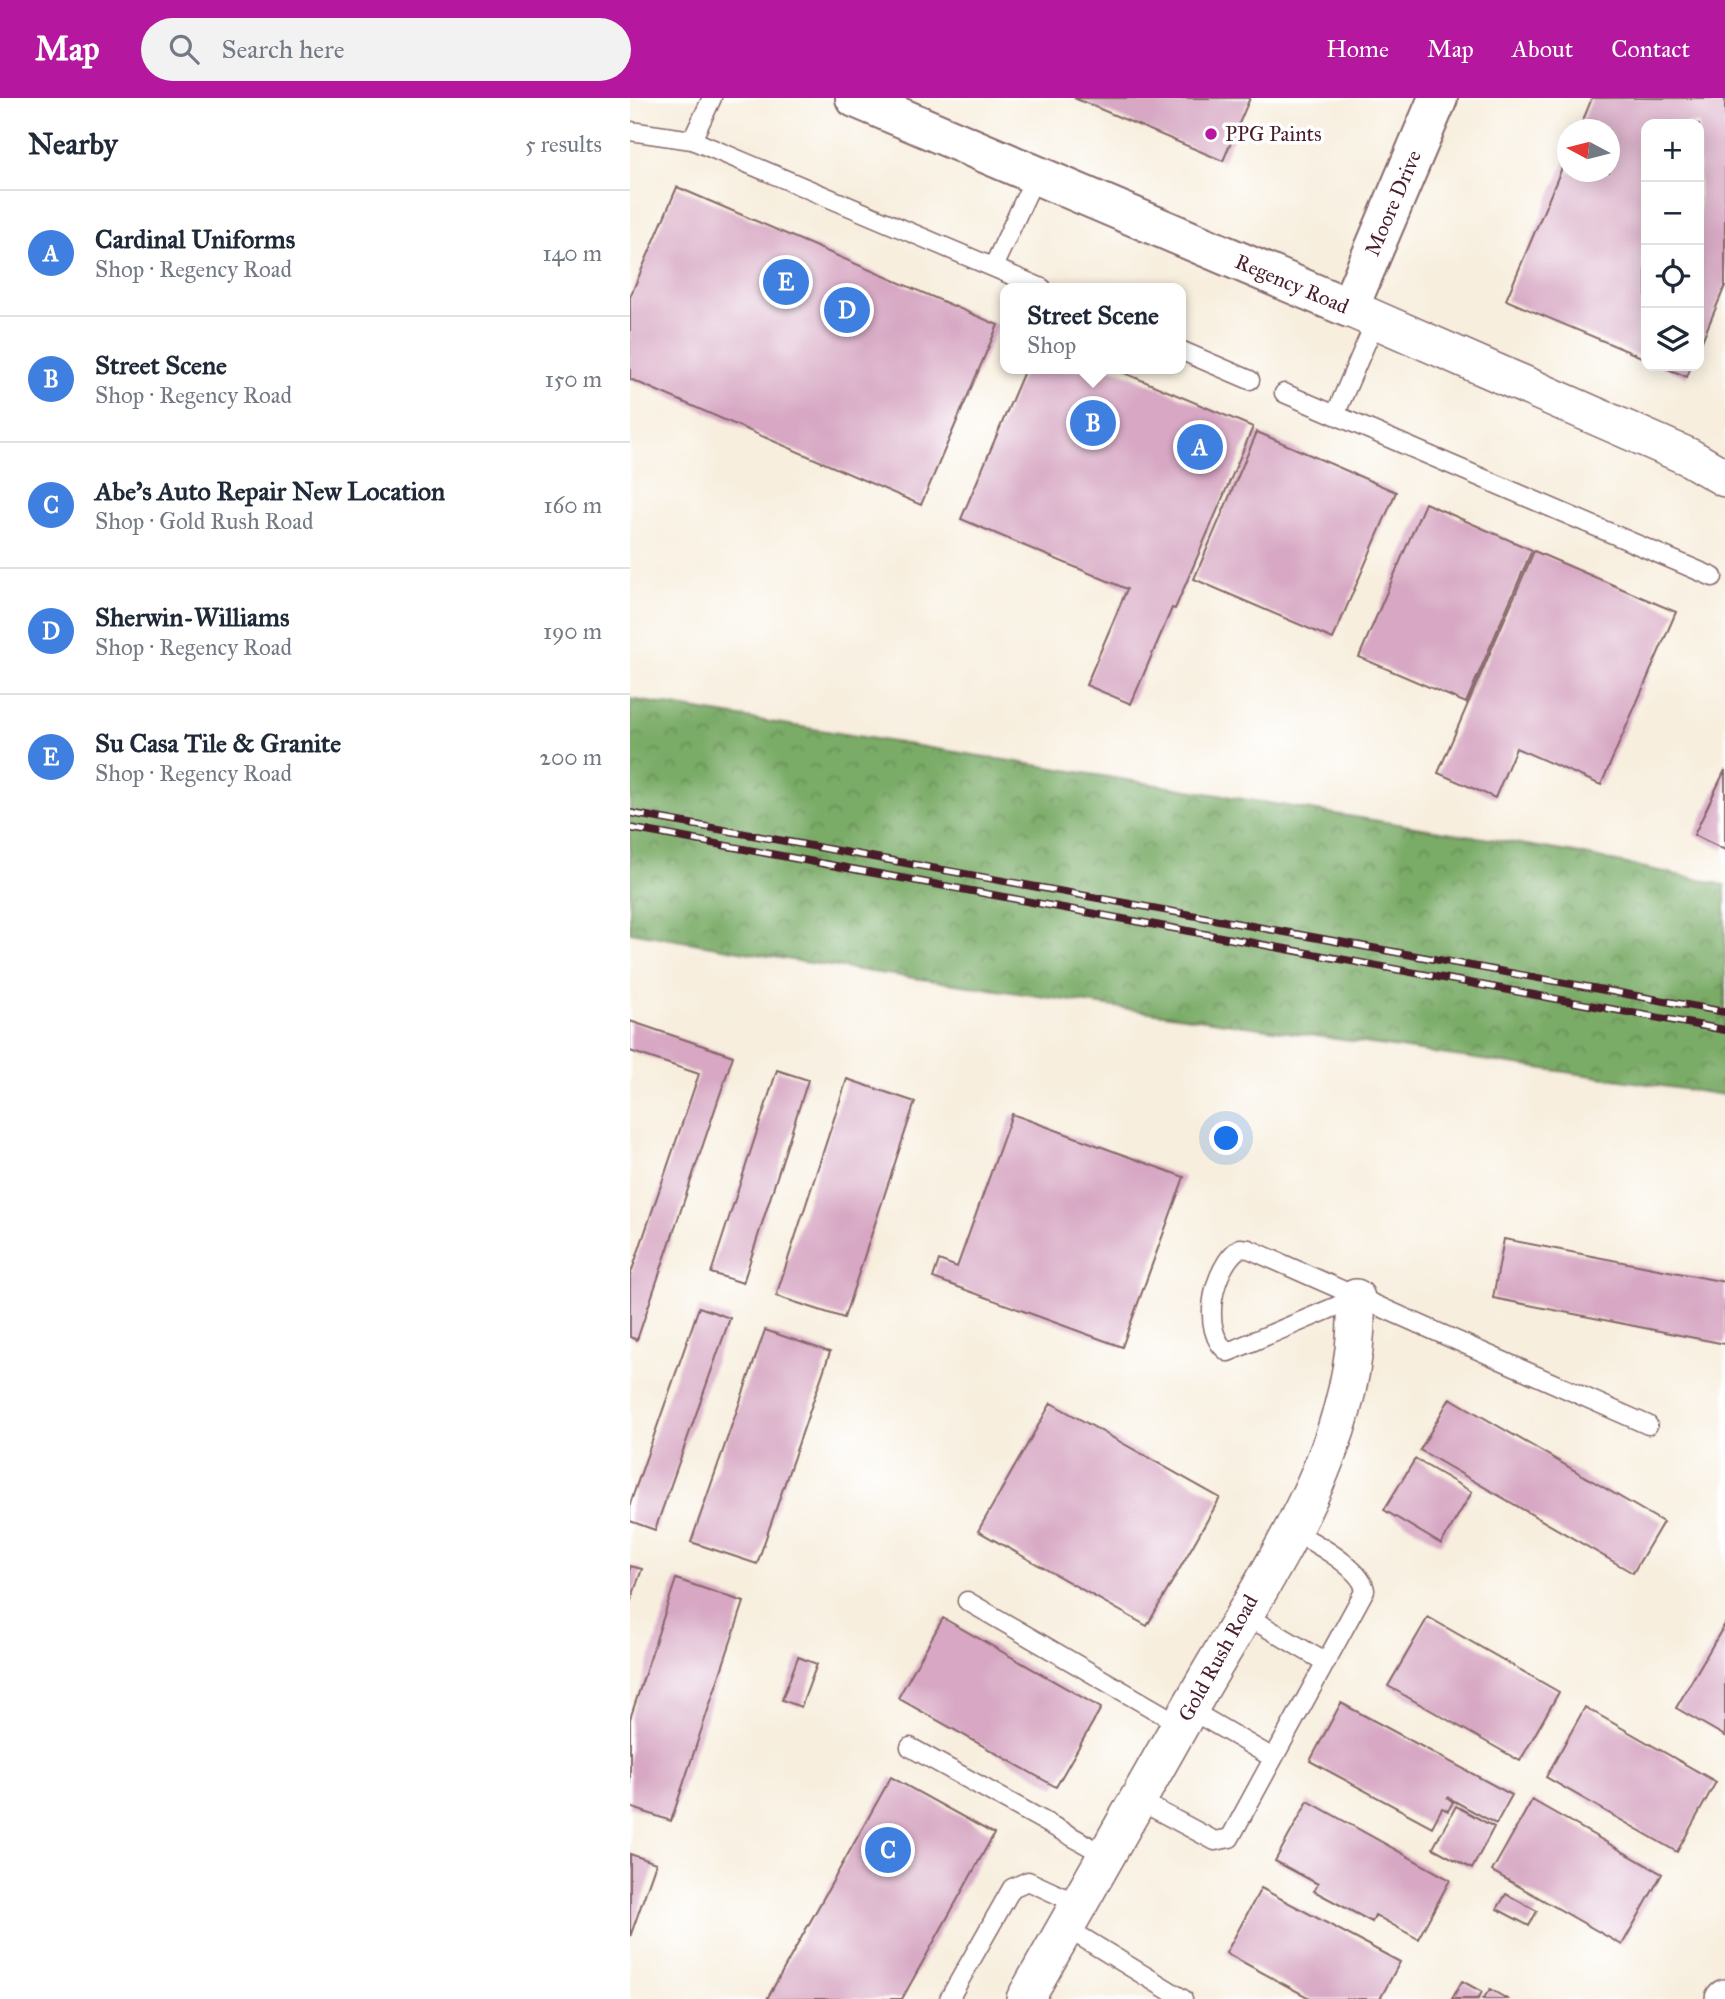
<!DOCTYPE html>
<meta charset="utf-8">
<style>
:root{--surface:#fff;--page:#f2f2f3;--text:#1f2937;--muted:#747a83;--line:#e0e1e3;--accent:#b5179e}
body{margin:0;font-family:"IM FELL Great Primer",serif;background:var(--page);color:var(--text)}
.controls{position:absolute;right:21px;top:21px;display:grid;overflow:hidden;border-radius:14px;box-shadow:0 4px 18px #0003}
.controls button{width:63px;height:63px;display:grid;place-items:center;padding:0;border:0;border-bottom:2px solid var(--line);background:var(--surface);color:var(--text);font:35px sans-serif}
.compass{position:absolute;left:927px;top:21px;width:63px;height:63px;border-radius:50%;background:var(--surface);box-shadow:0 4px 18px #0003;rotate:277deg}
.you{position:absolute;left:597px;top:1041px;width:24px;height:24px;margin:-18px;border:5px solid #fff;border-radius:50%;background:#1a73e8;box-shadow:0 0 0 10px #1a73e833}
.badge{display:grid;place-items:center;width:46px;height:46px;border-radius:50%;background:var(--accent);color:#fff;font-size:23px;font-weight:700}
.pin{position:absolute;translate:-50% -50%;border:4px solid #fff;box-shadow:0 2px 7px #0006}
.popup{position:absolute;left:370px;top:185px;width:186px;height:91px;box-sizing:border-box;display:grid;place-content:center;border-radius:14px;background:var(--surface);filter:drop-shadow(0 2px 5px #0005);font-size:23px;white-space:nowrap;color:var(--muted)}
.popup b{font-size:26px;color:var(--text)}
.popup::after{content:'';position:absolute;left:50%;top:100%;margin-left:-14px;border:14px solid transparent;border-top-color:var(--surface)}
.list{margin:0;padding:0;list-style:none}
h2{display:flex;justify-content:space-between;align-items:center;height:91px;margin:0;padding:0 28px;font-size:30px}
h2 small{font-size:23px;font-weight:400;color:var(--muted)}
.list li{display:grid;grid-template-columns:46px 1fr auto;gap:21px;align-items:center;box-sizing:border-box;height:126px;padding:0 28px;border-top:2px solid var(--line)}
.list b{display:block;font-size:26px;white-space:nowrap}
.list p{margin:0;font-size:23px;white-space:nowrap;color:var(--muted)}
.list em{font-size:23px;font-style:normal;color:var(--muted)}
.icon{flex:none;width:38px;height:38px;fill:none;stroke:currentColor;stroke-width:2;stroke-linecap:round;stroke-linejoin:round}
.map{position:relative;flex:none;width:1095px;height:1901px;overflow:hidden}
header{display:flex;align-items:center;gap:42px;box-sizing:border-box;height:98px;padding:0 35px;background:var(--accent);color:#fff}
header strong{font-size:33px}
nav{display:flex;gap:38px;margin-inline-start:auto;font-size:24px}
.search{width:490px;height:63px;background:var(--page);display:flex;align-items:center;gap:18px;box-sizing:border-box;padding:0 24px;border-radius:38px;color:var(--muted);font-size:26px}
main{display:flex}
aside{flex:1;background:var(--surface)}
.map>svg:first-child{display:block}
.forest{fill:url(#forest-crowns);stroke:#626649;stroke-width:2}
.building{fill:#d7a7c3}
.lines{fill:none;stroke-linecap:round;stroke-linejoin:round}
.service-casing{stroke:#876769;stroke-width:21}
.minor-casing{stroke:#876769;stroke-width:40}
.tertiary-casing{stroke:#876769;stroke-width:42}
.service{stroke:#fff;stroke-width:18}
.minor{stroke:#fff;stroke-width:37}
.tertiary{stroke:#fff;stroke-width:38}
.rail-casing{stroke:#4a1f2b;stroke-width:8}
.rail{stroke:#fff;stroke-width:5;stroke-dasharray:16;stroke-linecap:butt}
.poi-dot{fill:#b5179e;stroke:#fff;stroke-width:2.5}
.labels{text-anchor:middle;stroke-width:7;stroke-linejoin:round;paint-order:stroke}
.poi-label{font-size:21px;fill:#4a1f2b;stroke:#fff;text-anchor:start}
.street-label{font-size:21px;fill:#4a1f2b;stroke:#fff}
</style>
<header>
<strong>Map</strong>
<div class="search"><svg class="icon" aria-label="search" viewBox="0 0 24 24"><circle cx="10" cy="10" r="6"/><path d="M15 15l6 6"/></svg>Search here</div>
<nav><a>Home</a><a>Map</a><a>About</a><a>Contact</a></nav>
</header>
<main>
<aside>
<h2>Nearby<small>5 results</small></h2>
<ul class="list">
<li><span class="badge" style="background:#3f7fe0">A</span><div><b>Cardinal Uniforms</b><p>Shop · Regency Road</p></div><em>140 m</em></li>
<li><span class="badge" style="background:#3f7fe0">B</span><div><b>Street Scene</b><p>Shop · Regency Road</p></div><em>150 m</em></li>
<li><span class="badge" style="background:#3f7fe0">C</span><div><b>Abe's Auto Repair New Location</b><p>Shop · Gold Rush Road</p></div><em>160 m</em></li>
<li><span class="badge" style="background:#3f7fe0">D</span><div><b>Sherwin-Williams</b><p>Shop · Regency Road</p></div><em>190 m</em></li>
<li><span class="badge" style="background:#3f7fe0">E</span><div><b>Su Casa Tile &amp; Granite</b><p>Shop · Regency Road</p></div><em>200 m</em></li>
</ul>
</aside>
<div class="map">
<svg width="1095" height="1901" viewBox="0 0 1095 1901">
<defs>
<pattern id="forest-crowns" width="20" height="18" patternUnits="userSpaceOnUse" patternTransform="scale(1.75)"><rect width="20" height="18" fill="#7aac67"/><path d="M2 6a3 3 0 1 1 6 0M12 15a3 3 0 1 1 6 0" fill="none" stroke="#668b55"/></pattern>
</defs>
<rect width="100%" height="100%" fill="#fff"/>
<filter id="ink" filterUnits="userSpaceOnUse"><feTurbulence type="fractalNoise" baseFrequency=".0143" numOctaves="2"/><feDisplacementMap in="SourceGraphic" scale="14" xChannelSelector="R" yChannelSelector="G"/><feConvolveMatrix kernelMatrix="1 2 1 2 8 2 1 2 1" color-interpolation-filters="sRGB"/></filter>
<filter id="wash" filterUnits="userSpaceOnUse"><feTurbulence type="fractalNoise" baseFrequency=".00686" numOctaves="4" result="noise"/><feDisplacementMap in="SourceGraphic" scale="28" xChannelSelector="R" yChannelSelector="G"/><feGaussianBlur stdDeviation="1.57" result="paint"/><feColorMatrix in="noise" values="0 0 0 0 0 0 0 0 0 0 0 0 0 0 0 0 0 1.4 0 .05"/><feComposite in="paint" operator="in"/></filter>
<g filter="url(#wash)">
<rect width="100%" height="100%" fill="#f7eedd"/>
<path class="forest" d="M0,601L945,755L1095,787V997L173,864L0,834Z"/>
<g id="blocks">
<path class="building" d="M444,0H620L593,63Z
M962,0H1095V188L1069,250V26H1016V261L876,202L937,58V74H979V32H949Z
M47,89L368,227L291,407L0,281V199Z
M1031,268H1061L1057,279Z
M395,271H485L623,329L545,511L542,510L501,606L456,587L497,491L331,421Z
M627,334L766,394L703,541L564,481Z
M795,405L902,452L836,605L729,559Z
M904,453L1046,514L971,687L886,650L865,700L808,675Z
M1095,672V752L1064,737Z
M0,923L103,958L7,1242L0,1239V1178L69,976L0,953Z
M147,972L178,982L113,1185L81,1175Z
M217,981L285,1004L214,1220L146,1198Z
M382,1016L554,1079L492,1249L303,1180L309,1162L327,1169Z
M874,1141L1095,1184V1246L863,1200Z
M69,1209L100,1220L25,1432L0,1423V1406Z
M135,1232L200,1254L127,1466L61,1444Z
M820,1300L1033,1424L1003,1475L790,1352Z
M421,1305L590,1400L517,1528L348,1433Z
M785,1361L842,1394L811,1446L754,1412Z
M0,1468L12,1471L0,1505Z
M46,1481L114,1504L41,1723L0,1709V1621Z
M798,1519L929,1594L890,1663L758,1588Z
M313,1520L471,1610L426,1689L268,1600Z
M1095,1526V1638L1046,1610Z
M168,1559L187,1566L171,1609L152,1602Z
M711,1605L882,1697L866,1726L817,1699L823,1704L818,1713L812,1710L802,1729L680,1663Z
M955,1609L1086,1684L1047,1754L916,1679Z
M261,1679L364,1736L272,1901H137Z
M902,1702L1032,1776L992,1847L862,1773Z
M678,1703L820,1782L788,1841L745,1817L742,1824L684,1793L688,1786L645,1763Z
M826,1708L864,1729L842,1771L803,1750Z
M0,1756L26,1765L0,1839Z
M631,1790L770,1864L750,1901H681L596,1855Z
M876,1796L907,1813L899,1828L867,1811Z
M832,1883L852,1894L848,1901H822Z
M860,1891L877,1901H853Z"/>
</g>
</g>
<g filter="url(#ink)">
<use href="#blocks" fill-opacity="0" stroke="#876769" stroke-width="2"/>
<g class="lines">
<g class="service-casing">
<path id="service" d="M0,33L62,42L412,190
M62,42L82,0
M363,169L406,77
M550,252L620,282
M654,295L1083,479
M705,317L746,222
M726,1200L598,1254C569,1234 583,1168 610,1150L619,1151L1018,1327
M337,1503L551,1627
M613,1516L695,1564
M559,1611L643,1660
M280,1649L477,1758
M508,1702L585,1743L600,1740L735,1492C731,1469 680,1442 660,1432
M435,1829L553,1901
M319,1901L382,1790L398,1783L448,1806"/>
</g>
<g class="minor-casing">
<path id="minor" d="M719,210L1059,359L1095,380
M395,1901C453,1798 512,1695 570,1592C639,1471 732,1345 726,1200
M1094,1901L1095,1900"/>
</g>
<g class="tertiary-casing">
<path id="tertiary" d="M225,0L719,210L808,0"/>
</g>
<use href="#service" class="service"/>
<use href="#minor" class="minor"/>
<use href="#tertiary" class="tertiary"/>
<g class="rail-casing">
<path id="rail" d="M0,715L1095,914
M0,730L1095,932"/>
</g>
<use href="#rail" class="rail"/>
</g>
</g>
<circle class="poi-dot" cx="581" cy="36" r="7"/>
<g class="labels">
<g class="poi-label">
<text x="595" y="43">PPG Paints</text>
</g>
<g class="street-label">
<text transform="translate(763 105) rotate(-67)" y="7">Moore Drive</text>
<text transform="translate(662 186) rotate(23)" y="7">Regency Road</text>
<text transform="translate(588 1560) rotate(-61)" y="7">Gold Rush Road</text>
</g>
</g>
</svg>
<div class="controls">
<button>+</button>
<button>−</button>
<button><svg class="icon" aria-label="locate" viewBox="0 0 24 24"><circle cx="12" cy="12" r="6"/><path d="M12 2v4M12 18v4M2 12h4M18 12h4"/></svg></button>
<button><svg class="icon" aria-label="layers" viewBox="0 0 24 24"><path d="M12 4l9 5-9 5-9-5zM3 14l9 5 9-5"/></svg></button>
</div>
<svg class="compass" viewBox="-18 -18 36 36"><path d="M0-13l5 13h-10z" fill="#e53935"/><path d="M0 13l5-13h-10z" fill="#747a83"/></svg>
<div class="you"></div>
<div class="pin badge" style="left:570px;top:349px;background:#3f7fe0">A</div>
<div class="pin badge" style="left:463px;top:325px;background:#3f7fe0">B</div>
<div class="popup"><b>Street Scene</b>Shop</div>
<div class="pin badge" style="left:258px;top:1752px;background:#3f7fe0">C</div>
<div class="pin badge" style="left:217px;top:212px;background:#3f7fe0">D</div>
<div class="pin badge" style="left:156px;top:184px;background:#3f7fe0">E</div>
</div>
</main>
